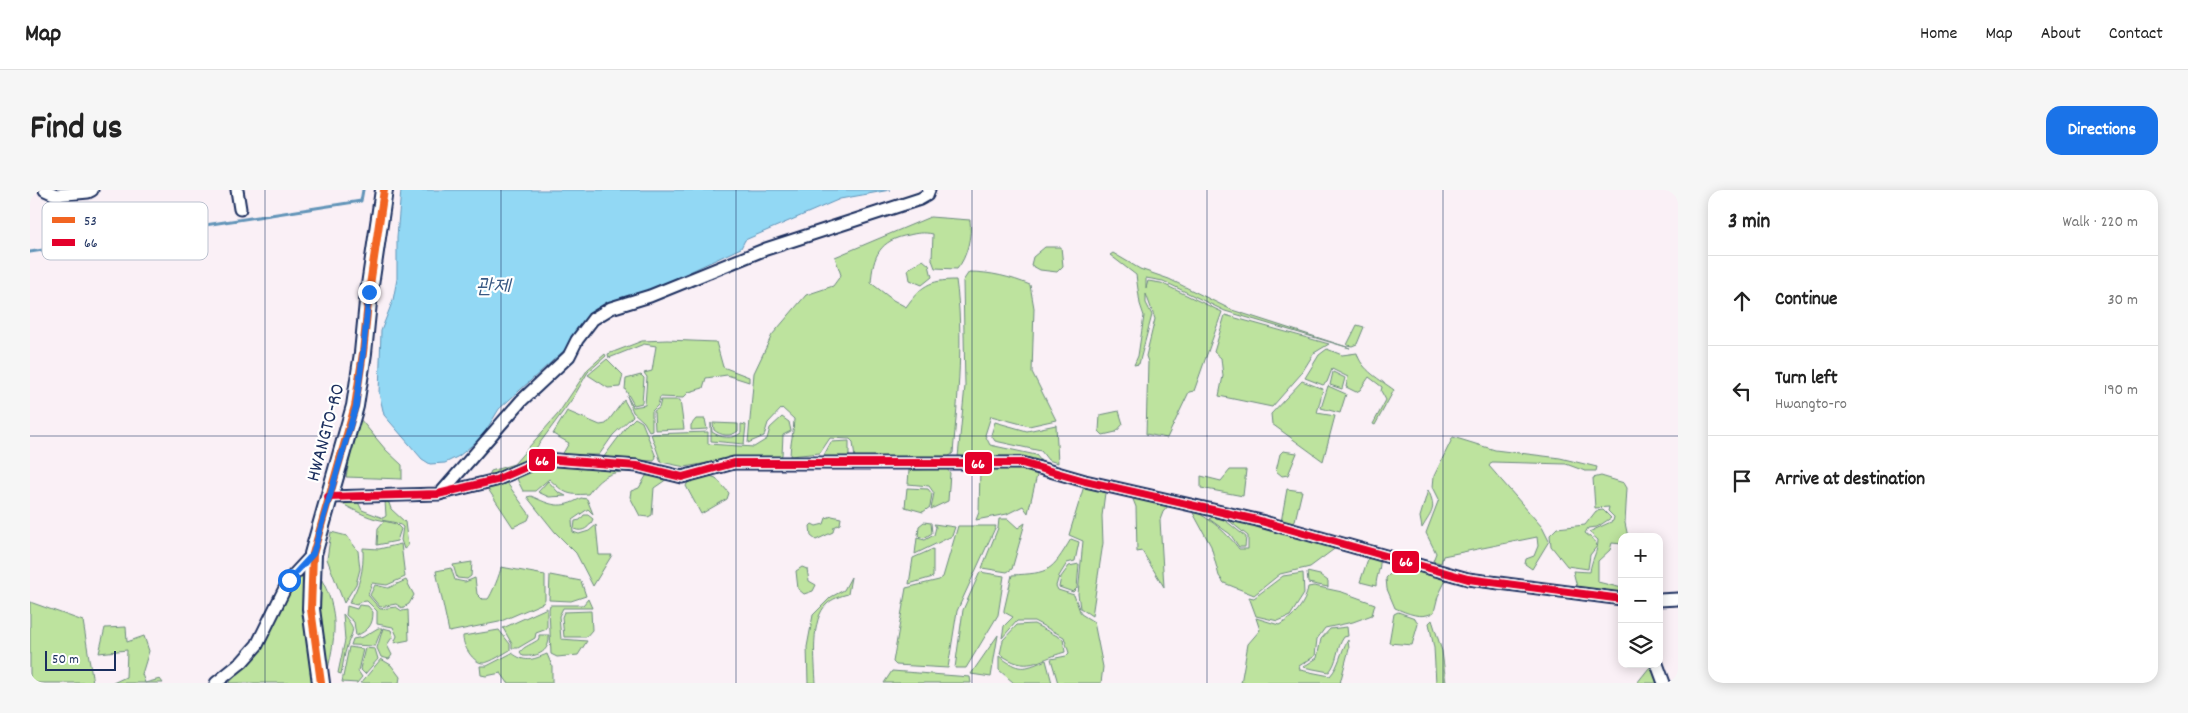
<!DOCTYPE html>
<meta charset="utf-8">
<style>
:root{--surface:#fff;--page:#f6f6f6;--text:#222;--muted:#767676;--line:#e0e0e0;--accent:#1a73e8}
body{margin:0;font-family:Dekko,"Poor Story",sans-serif;background:var(--page);color:var(--text)}
.controls{position:absolute;right:15px;bottom:15px;display:grid;overflow:hidden;border-radius:10px;box-shadow:0 2px 12px #0003}
.controls button{width:45px;height:45px;display:grid;place-items:center;padding:0;border:0;border-bottom:1px solid var(--line);background:var(--surface);color:var(--text);font:25px sans-serif}
.scale{position:absolute;left:15px;bottom:12px;width:71px;box-sizing:border-box;padding-left:5px;border:2px solid #1b2f5e;border-top:0;font-size:14px;line-height:18px;white-space:nowrap;color:#1b2f5e;-webkit-text-stroke:4px #fff;paint-order:stroke}
.stop{position:absolute;width:15px;height:15px;margin:-11px;border:4px solid #1a73e8;border-radius:50%;background:#fff}
.stop.end{background:#1a73e8;border-color:#fff;box-shadow:0 1px 5px #0008}
.list{margin:0;padding:0;list-style:none}
h2{display:flex;justify-content:space-between;align-items:center;height:65px;margin:0;padding:0 20px;font-size:21px}
h2 small{font-size:16px;font-weight:400;color:var(--muted)}
.list li{display:grid;grid-template-columns:32px 1fr auto;gap:15px;align-items:center;box-sizing:border-box;height:90px;padding:0 20px;border-top:1px solid var(--line)}
.list b{display:block;font-size:19px;white-space:nowrap}
.list p{margin:0;font-size:16px;white-space:nowrap;color:var(--muted)}
.list em{font-size:16px;font-style:normal;color:var(--muted)}
.icon{flex:none;width:28px;height:28px;fill:none;stroke:currentColor;stroke-width:2;stroke-linecap:round;stroke-linejoin:round}
.map{position:relative;flex:none;width:1648px;height:493px;overflow:hidden;border-radius:15px}
header{display:flex;align-items:center;gap:30px;box-sizing:border-box;height:70px;padding:0 25px;background:var(--surface);border-bottom:1px solid var(--line)}
header strong{font-size:24px}
nav{display:flex;gap:28px;margin-inline-start:auto;font-size:18px}
.intro{display:flex;align-items:center;justify-content:space-between;box-sizing:border-box;height:120px;padding:0 30px}
h1{margin:0;font-size:35px}
.button{padding:12px 22px;border-radius:15px;background:var(--accent);color:#fff;font-size:18px;font-weight:700}
main{display:flex;gap:30px;padding:0 30px}
aside{flex:1;background:var(--surface);border-radius:15px;box-shadow:0 2px 12px #0003}
.map>svg:first-child{display:block}
.green{fill:#bde39e;stroke:#6c897e}
.water{fill:#92d8f4;stroke:#6294b8}
.lines{fill:none;stroke-linecap:round;stroke-linejoin:round}
.stream{stroke:#6294b8;stroke-width:3}
.street-casing{stroke:#1b2f5e;stroke-width:15}
.secondary-casing{stroke:#1b2f5e;stroke-width:20}
.street{stroke:#fff;stroke-width:11}
.secondary{stroke:#fff;stroke-width:16}
.bus-1-casing{stroke:#fff;stroke-width:11}
.bus-2-casing{stroke:#fff;stroke-width:11}
.bus-1{stroke:#f26522;stroke-width:8}
.bus-2{stroke:#e4002b;stroke-width:8}
.route{stroke:#1a73e8;stroke-width:6}
.grid{fill:none;stroke:#1b2f5e;stroke-width:1;stroke-opacity:0.55}
.labels{text-anchor:middle;stroke-width:4.5;stroke-linejoin:round;paint-order:stroke}
.street-label{font-size:20px;fill:#1b2f5e;stroke:#fff}
.water-label{font-size:21px;font-style:italic;fill:#395984;stroke:#fff}
.key{fill:#fff;stroke:#bbc1cf;stroke-width:1}
.key-label{font-size:14px;fill:#1b2f5e}
.line-badge{stroke:#fff;stroke-width:2}
.badge-label{font-size:14px;text-anchor:middle;font-weight:bold;fill:#fff}
</style>
<header>
<strong>Map</strong>
<nav><a>Home</a><a>Map</a><a>About</a><a>Contact</a></nav>
</header>
<div class="intro"><h1>Find us</h1><a class="button">Directions</a></div>
<main>
<div class="map">
<svg width="1648" height="493" viewBox="0 0 1648 493">
<rect width="100%" height="100%" fill="#faf0f6"/>
<filter id="ink" filterUnits="userSpaceOnUse"><feTurbulence type="fractalNoise" baseFrequency=".02" numOctaves="2"/><feDisplacementMap in="SourceGraphic" scale="10" xChannelSelector="R" yChannelSelector="G"/><feConvolveMatrix kernelMatrix="1 2 1 2 8 2 1 2 1" color-interpolation-filters="sRGB"/></filter>
<g filter="url(#ink)">
<path class="green" d="M900,27L940,30C942,45 937,68 927,79L905,78L902,70L903,44C894,42 887,43 879,45C850,50 843,65 841,93L863,110L876,117C891,96 899,90 926,90C934,146 928,206 923,263L917,268L825,269L823,252L820,249L800,248L790,263L760,266C760,253 764,242 764,229L752,218L738,233L734,246L718,253L724,183L742,145L776,105L803,96L811,85L805,67Z
M1015,57H1031L1033,76L1027,82L1010,80L1001,75L1003,67Z
M1083,63L1110,79L1139,89L1202,120L1320,158L1195,121L1133,91L1116,88V98L1118,91L1131,93L1192,122L1164,201L1159,202L1137,248L1116,244L1118,172L1116,166L1125,129L1116,104V113L1122,125L1109,174L1104,175L1108,166L1114,126L1110,114L1106,85L1080,65Z
M893,70L899,75L902,87L892,95L880,90L878,79Z
M939,82C960,82 981,87 1000,95L1004,118L1002,182L1026,230L999,236L961,226L955,245L960,255L1006,265L1011,271L982,266L928,267L935,196L933,91Z
M1195,125L1299,154L1284,163L1271,184L1242,217L1189,206L1193,186L1191,168L1184,162Z
M1327,135L1334,137L1327,154L1322,156L1317,155Z
M637,150L686,152L693,177L719,187V192L697,185L676,188L673,198L659,202L653,208L630,207L628,215L622,221V240L619,241L614,232L603,222L597,206L603,217L615,215L617,187L614,183L622,181L626,156L614,154L579,168L578,164L612,151Z
M1297,159L1312,165L1327,163C1331,180 1351,190 1364,200L1345,235L1343,234L1356,210L1351,201L1352,197L1339,187L1330,200L1326,202L1316,197L1318,187L1302,179L1297,192L1293,195L1275,188L1289,165Z
M575,164L576,166L558,182L543,208L498,269L486,277L458,287L461,281L484,274L528,224L558,179Z
M577,169L593,185L590,197L578,198L558,185Z
M1303,182L1315,188L1312,199L1300,195Z
M611,185L614,188L612,213L604,215L595,199L596,189Z
M1272,191L1293,199L1287,223L1305,226L1293,271L1242,234L1241,224Z
M1298,196L1316,204L1310,223L1291,218Z
M594,210L603,226L583,245L569,265H532L539,253L523,244L537,221L570,235L576,234Z
M631,210H650L654,239L625,240L624,221L629,218Z
M1089,221L1093,234L1086,242L1073,245L1069,241L1070,225Z
M752,227L759,232L761,241L753,245L752,265L750,268H705L655,277L631,272L621,244L678,242V254L724,257L737,249L740,238Z
M605,228L612,232L626,267L624,271L573,268L597,236Z
M330,229L356,260L372,275V289L316,287L326,237Z
M666,229H675L677,239L661,240V235Z
M965,232L997,241L1026,235L1028,273L1018,270L1011,261L965,251L961,245Z
M681,233L682,242C691,248 702,250 711,243V234L716,235L714,254L681,251Z
M683,233L708,234V241C701,247 691,246 684,240Z
M1423,247L1465,260L1530,268L1567,277L1566,281H1555L1536,274L1462,272L1459,276L1512,337L1519,351L1502,379L1495,374L1496,369L1504,366L1508,356L1507,347L1413,366L1411,373L1403,371L1406,363L1396,343L1409,309L1403,297L1404,286Z
M819,251V267H793L801,252Z
M1253,261L1267,263L1258,285L1252,286L1246,281L1250,264Z
M516,272L605,278L623,283C592,283 579,275 558,304C536,306 534,302 519,289L505,301H493L485,285Z
M992,276L1008,281L998,323L993,316L977,324L946,330L949,322L950,278Z
M917,279L920,283L918,311L901,319L904,303L899,296L878,294L879,280Z
M1200,280H1216L1213,306L1171,298V286L1191,291Z
M624,285L637,289L624,298L622,325L618,327L610,326L600,307L601,301L609,298L616,286Z
M677,285L686,288L699,303L697,309L671,324L656,296L658,292Z
M1571,286L1594,293L1597,298L1595,333L1598,347H1592V354L1582,353L1580,360L1568,371V392L1592,398V403L1547,397L1543,381L1560,382C1561,370 1568,362 1568,350L1559,342L1583,331L1584,327L1578,321L1579,317L1565,318L1563,288Z
M518,291L528,302L536,306L519,307L508,302Z
M477,293L500,325L498,330L483,337L458,299Z
M1054,296L1083,302L1075,303L1072,326L1073,353L1062,426L1050,418L1048,404L1053,351L1039,345Z
M877,298L898,299L902,304L900,317L893,322L875,317Z
M1257,299L1272,301L1264,335L1251,332Z
M1398,300C1407,319 1402,321 1392,338L1390,327Z
M501,306C521,315 530,320 551,308L557,309L563,324L558,319L542,330L543,342L549,344L559,341L566,335L569,365H582L563,396L546,363L525,342L497,307Z
M1102,307L1139,315L1133,322L1130,330L1134,397L1112,361L1107,362L1106,317Z
M355,311L359,313L361,319L375,332L378,356L374,359L371,350L373,337C366,331 359,332 351,330C337,328 323,319 310,313L328,312L332,320L353,328L356,326Z
M1573,320L1581,328L1567,337L1558,338L1555,343L1565,351L1567,356L1560,365L1558,379L1537,376L1521,356L1520,345L1527,338L1555,335L1566,321Z
M1162,321C1177,325 1200,346 1209,359H1218V346L1197,329L1182,322L1307,357L1280,377L1250,384L1224,405L1194,393L1189,386L1181,356Z
M554,325H558L563,329C560,337 553,343 544,339L545,331L550,330Z
M802,326L811,328L810,334L804,337L803,342L786,350L781,346L780,336L782,334L786,336L794,334L796,328Z
M1184,326L1196,331L1216,347L1215,357H1209L1200,344L1179,329Z
M969,329H978L988,338L995,333L982,379L977,382L952,378L968,338Z
M354,331L366,334L371,339L367,351L347,355L348,338Z
M894,332L901,333L902,343L894,348L888,346L889,336Z
M904,334L925,337L922,346L885,364L887,348L895,350L904,345L906,337Z
M928,336H966L927,421L918,478L866,475L863,472L876,398L909,390L913,387Z
M301,342L317,346L328,361L330,379L326,394L314,413L297,369Z
M1041,349L1049,352L1045,371L1037,373L1029,386L1026,396L1028,400L1044,405L1051,424L1064,432L1073,477L1071,493H1028L1021,469L1036,466L1039,463L1034,447L1004,431H987L972,448L974,436L983,427L974,422V420L982,385C1020,383 1021,382 1041,349Z
M371,354L375,387L357,395L342,393L338,405L350,419L366,417L372,421L378,420L379,450L364,453L367,446L363,437L347,434V421L337,411L329,412L327,415L319,413C330,395 334,380 333,358L349,359Z
M903,359V387L879,394L883,368Z
M1339,366L1350,369C1351,379 1346,386 1346,396L1330,392Z
M442,372L441,386L437,389L427,388L423,375Z
M279,373L286,493H199L223,467L254,410Z
M1361,373L1413,387L1416,390L1408,406L1404,422C1392,430 1377,423 1365,418L1357,399L1356,388L1361,383Z
M1049,374L1047,398L1043,402L1029,397L1031,387L1039,376Z
M471,377L515,385V409L513,413L469,432L419,442L406,381L421,378L425,390L435,392L445,388L447,404L452,409H458C461,406 471,382 471,377Z
M772,377L777,379L779,391L786,395L783,401L774,404L768,399L766,381Z
M950,382L974,386L968,425L936,478H925L933,420Z
M1277,382L1290,385L1298,391V397L1278,393Z
M1273,383L1274,404L1260,426L1248,431L1226,426L1219,407L1224,408L1253,386Z
M289,385C311,422 305,448 296,488L288,423Z
M520,385L551,391L556,406L541,411L519,410Z
M821,387L818,404C810,406 802,409 797,414C780,429 785,472 786,493H778L777,457L783,425L801,407L814,400Z
M376,390L384,405L379,414L372,418L366,414L350,417L340,405L345,395L358,398Z
M1284,396L1312,402L1345,414L1342,425L1323,432L1295,438L1287,449L1285,466L1269,476L1270,480L1300,486C1310,475 1310,462 1318,450L1319,459L1310,493H1211L1218,454L1230,440L1226,428L1249,435C1263,428 1276,414 1278,397Z
M558,409L562,418H533L529,426L531,449L557,451L548,465L527,467L521,464L519,419L520,415H553Z
M0,412L53,431L63,493H0Z
M329,415L338,416L343,422C343,436 338,440 326,446L324,432L316,425L317,416L327,419Z
M517,418V439L506,443L505,448L488,458H482V454L473,438Z
M561,421L562,440L556,447H534L532,427L534,422Z
M1368,422L1385,428L1388,434L1382,455L1359,453L1364,424Z
M313,424C327,441 323,438 317,456C314,465 313,475 311,484L308,483L315,450Z
M1402,430L1412,461L1416,493H1406L1404,458L1399,433Z
M1004,434L1033,449L1035,462C1006,470 998,484 970,464L973,450L987,435Z
M96,437L97,452L114,446L119,461L112,484L115,493L130,489L133,493H83L96,487L97,460L69,463L75,438Z
M1317,437L1318,446L1314,447C1306,458 1308,472 1299,482L1273,477L1287,468L1291,449L1300,439Z
M348,438H352L345,456L321,455L323,449L333,447Z
M353,438L361,440L363,446L357,455L362,465L359,469L351,467L347,458Z
M469,440L480,454V460C473,464 461,472 454,473C443,474 432,454 433,446Z
M509,445H519C520,461 509,467 493,466L490,462C494,456 503,454 509,449Z
M968,445L961,487L941,484Z
M319,457L333,459L328,481L332,487L327,493L312,492Z
M335,458L345,459L348,469L335,484L330,479Z
M482,463C495,473 502,470 517,464L522,476V493H478L471,483L456,486L451,485L450,476H457Z
M969,466C989,481 993,480 1016,470L1022,493H984L969,480Z
M351,469L361,475L370,487L369,493H331Z
M1623,476L1630,493H1607L1619,478Z
M862,481L940,487L941,493H854Z"/>
<path class="water" d="M371,0H860L810,9L715,50L711,58C659,82 609,106 558,129L549,136L540,155L469,219L452,247L429,266L415,273L400,274L392,269L354,225L349,203L351,141L363,110L367,89V47Z"/>
<g class="lines">
<path class="stream" d="M0,62L331,11L333,0"/>
<g class="street-casing">
<path id="street" d="M15,0L26,5L58,2L62,0
M207,0L210,19
M410,304L491,211L539,166L547,150L563,129L581,118L620,106L736,59L890,9L897,5L899,0
M298,307L408,304L466,290L514,269L607,276L652,287L704,273H992L1055,291L1227,330L1438,389L1592,409
M1629,410L1648,409
M1627,474L1634,493
M186,493L212,472L227,455L259,390L283,364"/>
</g>
<g class="secondary-casing">
<path id="secondary" d="M291,493L281,419L283,364L325,216L333,163L339,102L354,0"/>
</g>
<use href="#street" class="street"/>
<use href="#secondary" class="secondary"/>
<g class="bus-1-casing">
<path id="bus-1" d="M291,493L281,419L283,364L325,216L333,163L339,102L354,0"/>
</g>
<g class="bus-2-casing">
<path id="bus-2" d="M298,307L408,304L466,290L514,269L607,276L652,287L704,273H992L1055,291L1227,330L1438,389L1592,409"/>
</g>
<use href="#bus-1" class="bus-1"/>
<use href="#bus-2" class="bus-2"/>
</g>
</g>
<g class="lines" filter="url(#ink)">
<path class="route" d="M259,390L283,364L326,216L333,163L339,102"/>
</g>
<path class="grid" d="M235,0V493M471,0V493M706,0V493M942,0V493M1177,0V493M1413,0V493M0,246H1648"/>
<g class="labels">
<g class="street-label">
<text transform="translate(294 242) rotate(-75)" y="7">HWANGTO-RO</text>
</g>
<g class="water-label">
<text x="463" y="102">관제</text>
</g>
</g>
<rect x="12" y="12" width="166" height="58" rx="8" class="key"/>
<rect x="22" y="27" width="23" height="6" fill="#f26522"/>
<rect x="22" y="49" width="23" height="7" fill="#e4002b"/>
<g class="key-label">
<text x="54" y="35">53</text>
<text x="54" y="57">66</text>
</g>
<g class="line-badge">
<rect x="498" y="258" width="28" height="24" rx="5" fill="#e4002b"/>
<rect x="934" y="261" width="29" height="24" rx="5" fill="#e4002b"/>
<rect x="1361" y="360" width="29" height="24" rx="5" fill="#e4002b"/>
</g>
<g class="badge-label">
<text x="512" y="275">66</text>
<text x="948" y="278">66</text>
<text x="1376" y="376">66</text>
</g>
</svg>
<div class="controls">
<button>+</button>
<button>−</button>
<button><svg class="icon" aria-label="layers" viewBox="0 0 24 24"><path d="M12 4l9 5-9 5-9-5zM3 14l9 5 9-5"/></svg></button>
</div>
<div class="scale">50 m</div>
<div class="stop" style="left:259px;top:390px"></div>
<div class="stop end" style="left:339px;top:102px"></div>
</div>
<aside>
<h2>3 min<small>Walk · 220 m</small></h2>
<ul class="list">
<li><svg class="icon" aria-label="ahead" viewBox="0 0 24 24"><path d="M12 20V5M6 11l6-6 6 6"/></svg><div><b>Continue</b></div><em>30 m</em></li>
<li><svg class="icon" aria-label="left" viewBox="0 0 24 24"><path d="M17 20v-9H6M10 6l-5 5 5 5"/></svg><div><b>Turn left</b><p>Hwangto-ro</p></div><em>190 m</em></li>
<li><svg class="icon" aria-label="arrive" viewBox="0 0 24 24"><path d="M6 21V4h12l-3 4 3 4H6"/></svg><div><b>Arrive at destination</b></div></li>
</ul>
</aside>
</main>
